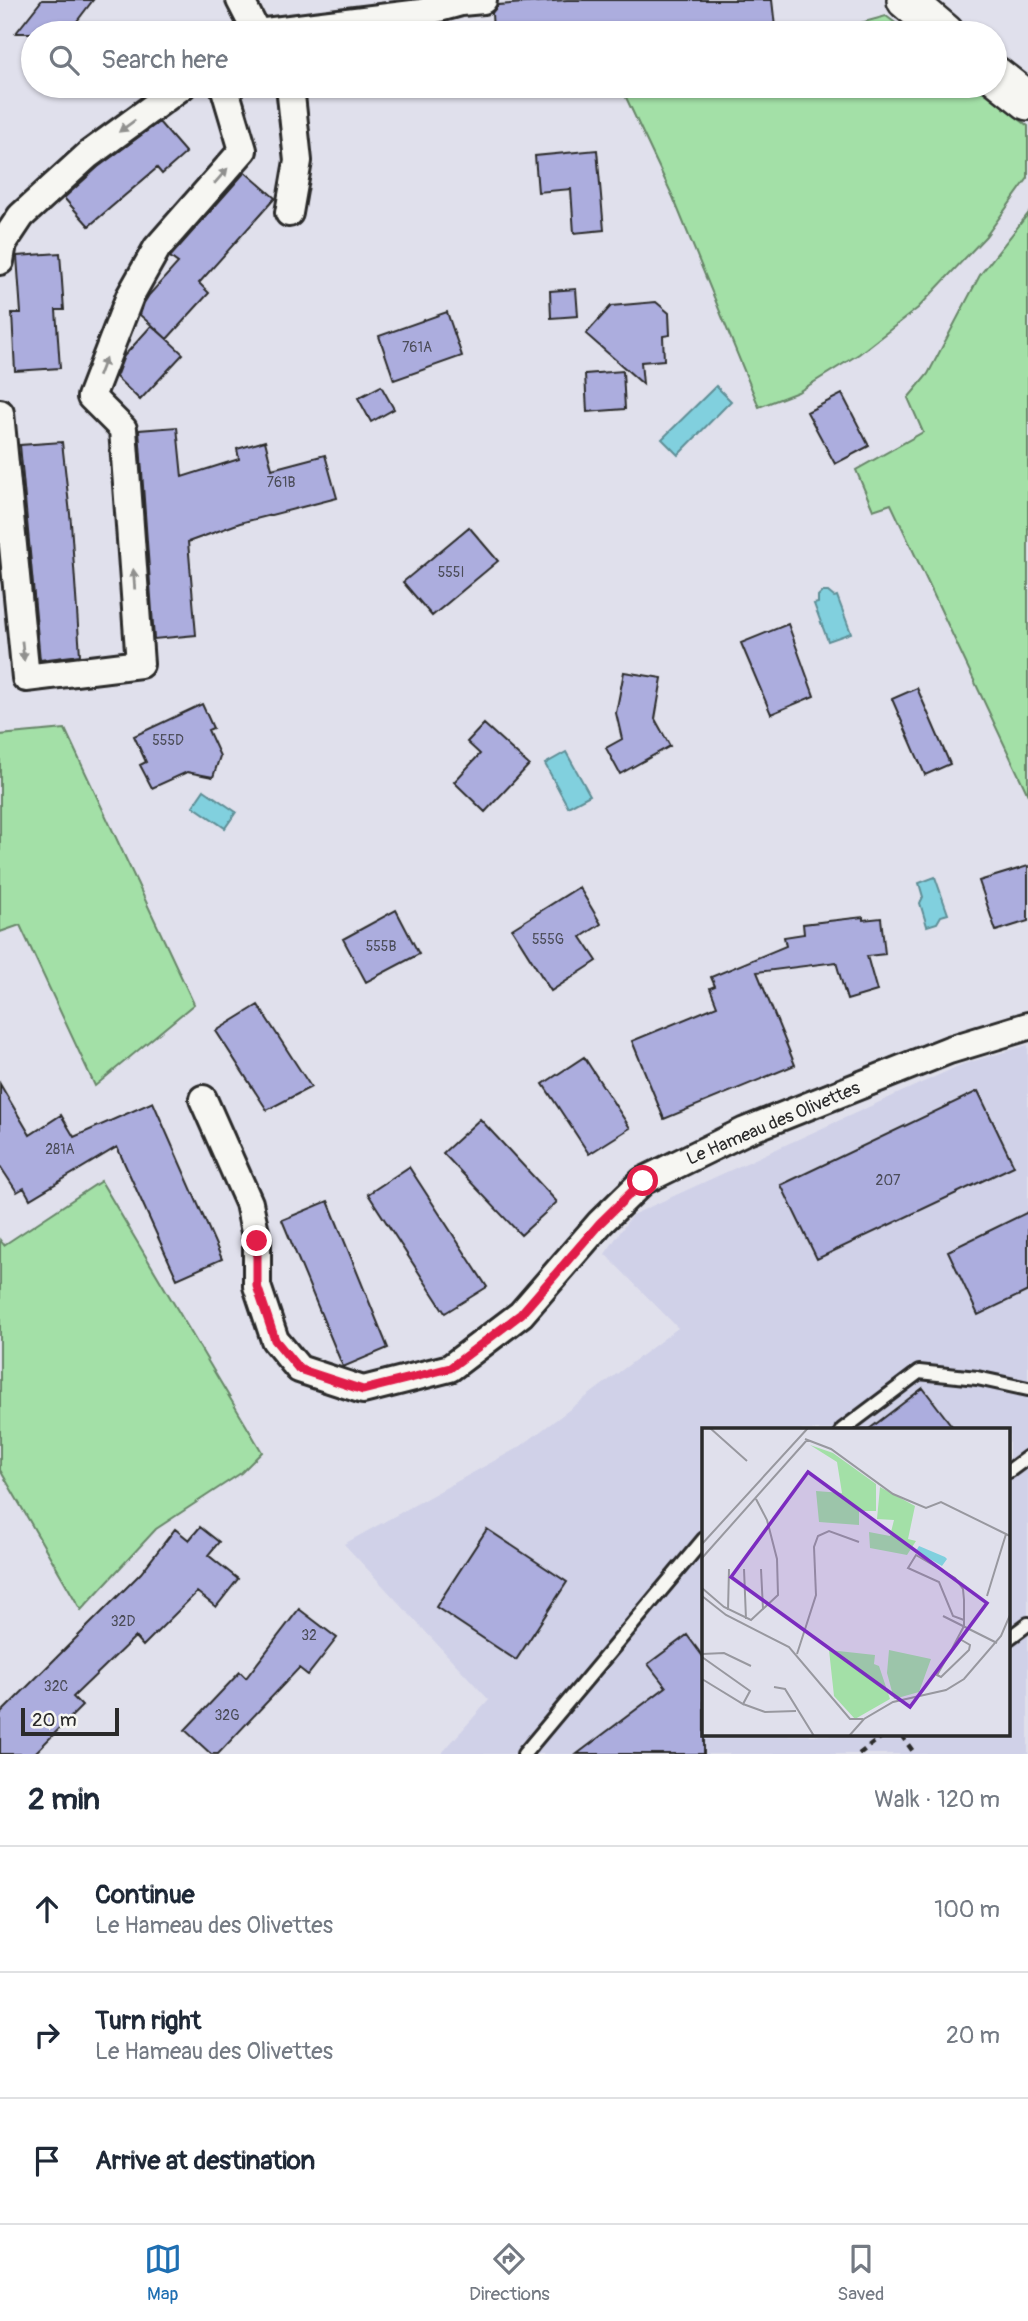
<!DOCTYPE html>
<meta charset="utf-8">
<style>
:root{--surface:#fff;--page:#f2f2f3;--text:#1f2937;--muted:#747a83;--line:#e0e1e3;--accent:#1f6fb2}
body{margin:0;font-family:Pangolin,sans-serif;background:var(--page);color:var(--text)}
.scale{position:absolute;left:21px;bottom:18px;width:98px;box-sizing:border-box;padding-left:7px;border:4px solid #2b2b2b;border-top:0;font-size:19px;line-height:24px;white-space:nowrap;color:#2b2b2b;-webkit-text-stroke:5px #f6f6f2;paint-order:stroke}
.stop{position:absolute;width:21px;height:21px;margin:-16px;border:5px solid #e11d48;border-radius:50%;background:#fff}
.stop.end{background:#e11d48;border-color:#fff;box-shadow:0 2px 7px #0008}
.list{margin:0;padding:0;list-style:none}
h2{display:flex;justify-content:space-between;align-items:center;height:91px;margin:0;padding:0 28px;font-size:30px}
h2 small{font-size:23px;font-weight:400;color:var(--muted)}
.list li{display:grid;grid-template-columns:46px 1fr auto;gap:21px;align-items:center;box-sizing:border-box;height:126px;padding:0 28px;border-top:2px solid var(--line)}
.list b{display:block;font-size:26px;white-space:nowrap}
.list p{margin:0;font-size:23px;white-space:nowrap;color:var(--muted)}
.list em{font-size:23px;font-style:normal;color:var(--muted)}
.icon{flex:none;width:38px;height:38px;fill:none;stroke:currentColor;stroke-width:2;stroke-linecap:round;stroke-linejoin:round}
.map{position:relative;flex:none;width:1028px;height:1754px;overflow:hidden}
.search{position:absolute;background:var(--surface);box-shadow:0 2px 5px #0004;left:21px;right:21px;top:21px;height:77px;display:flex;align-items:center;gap:18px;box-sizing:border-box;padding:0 24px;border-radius:38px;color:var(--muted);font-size:26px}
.sheet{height:469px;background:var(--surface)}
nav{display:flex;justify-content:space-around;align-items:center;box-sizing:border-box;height:98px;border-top:2px solid var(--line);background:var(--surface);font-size:19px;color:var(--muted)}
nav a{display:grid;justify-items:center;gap:4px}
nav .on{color:var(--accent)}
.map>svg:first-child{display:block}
.built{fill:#d0d1e8;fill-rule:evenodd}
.green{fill:#a3e0a7;stroke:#678669;stroke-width:2}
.water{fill:#81d0de;stroke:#5f8e96;stroke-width:2}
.building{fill:#acadde;stroke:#2b2b2b;stroke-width:2}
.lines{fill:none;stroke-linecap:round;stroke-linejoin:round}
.lane-casing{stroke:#2b2b2b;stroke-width:18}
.street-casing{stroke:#2b2b2b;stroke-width:32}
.secondary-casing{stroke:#2b2b2b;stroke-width:42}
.path{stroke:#2b2b2b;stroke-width:4.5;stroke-dasharray:7 5;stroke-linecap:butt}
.lane{stroke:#f6f6f2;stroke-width:12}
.street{stroke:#f6f6f2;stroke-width:26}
.secondary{stroke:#f6f6f2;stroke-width:37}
.oneway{fill:#90908e}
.route{stroke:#e11d48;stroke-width:9}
.labels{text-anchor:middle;stroke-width:5;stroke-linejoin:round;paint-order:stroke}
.number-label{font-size:14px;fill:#4b4c58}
.street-label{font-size:18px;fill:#2b2b2b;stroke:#f6f6f2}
.inset-road{fill:none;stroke:#98989f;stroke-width:2}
.view{fill:#7b2cbf;fill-opacity:0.15;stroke:#7b2cbf;stroke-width:3.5}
.inset-edge{fill:none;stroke:#2b2b2b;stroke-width:3.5}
</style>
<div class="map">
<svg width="1028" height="1754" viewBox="0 0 1028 1754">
<rect width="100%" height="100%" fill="#e0e0ec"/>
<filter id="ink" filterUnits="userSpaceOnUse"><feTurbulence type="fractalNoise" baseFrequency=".0143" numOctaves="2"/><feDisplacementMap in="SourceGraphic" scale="14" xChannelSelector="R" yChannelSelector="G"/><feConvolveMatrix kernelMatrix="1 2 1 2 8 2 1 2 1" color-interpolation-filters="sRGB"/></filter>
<g filter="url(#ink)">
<path class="built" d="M1028,1045V1754H441L489,1700L344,1544L521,1446L678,1328L605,1254L632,1215L963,1064ZM704,1430H1009V1735H704Z"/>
<path class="green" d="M886,16L909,33H824Z
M671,86H976L1028,126V178L986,236L918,308L859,354L798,392L759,407L673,197L623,91Z
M1028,214V795L891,504L873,510L856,470L923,432L908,398L928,374L980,275Z
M65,729L194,1004L95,1086L20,925L0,932V735Z
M101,1181L262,1452L241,1473L156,1529L81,1610L0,1470V1240L4,1245Z"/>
<path class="water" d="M716,386L731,401L678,455L662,439Z
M822,592H828L834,597L837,596L851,633L828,641L814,604L818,603V596Z
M566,752L590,795L568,807L545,764Z
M204,790L236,812L225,828L193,806Z
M935,877L948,914L941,916L937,923L927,926L920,903L923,897L919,883Z"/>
<path class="building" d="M42,0H93L68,33H16Z
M567,0H772L775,27L710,33H493L492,13L498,5Z
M159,122L186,153L162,174L157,168L89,226L64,198L98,167Z
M597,150L604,230L574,233L571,189L538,192L535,156Z
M245,172L275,198L199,283L209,293L167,339L140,315L144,303L149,295L178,263L170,257Z
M60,253L64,310H56L60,368L15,371L12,313H21L17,256Z
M576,289L578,316L551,318L550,291Z
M656,302L669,313L670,335L663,336L664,360L641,362L643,384L586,334L611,306Z
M447,312L462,356L394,380L379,336Z
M152,325L183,354L140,400L116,377L124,356Z
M623,371L625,409L587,412L585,374Z
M381,386L394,409L371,422L358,398Z
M842,394L869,446L835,464L807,412Z
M177,427L182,477L239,459L237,449L265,441L272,469L325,455L337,498L240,523L188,542L196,635L154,639L139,430Z
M62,442L71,523L80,655L40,660L20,445Z
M469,527L498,561L432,616L403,582Z
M788,624L814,696L771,714L741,643Z
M624,672L662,678L655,719L670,746L620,774L606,748L622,739L616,713Z
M917,688L950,764L925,775L892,699Z
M202,704L213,728L208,730L220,756L213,777L187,772L152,788L140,765L146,762L134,736Z
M484,724L529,765L485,812L454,782L480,754L467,742Z
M1028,866V921L996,931L979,881Z
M579,887L601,924L581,937L597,961L551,991L512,929Z
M396,910L419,954L366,982L343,939Z
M863,917V920L881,918L885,954L867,956L877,991L847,1000L836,962L757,972L795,1065L664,1119L632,1041L717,1006L710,988L715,986L711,977L786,946L784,937L804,934L803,924Z
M258,1005L311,1087L267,1110L216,1031Z
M584,1057L630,1128L589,1154L543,1084Z
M0,1084L30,1135L61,1115L74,1137L153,1102L222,1259L177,1279L117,1147L30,1199L24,1188L17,1192L0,1166Z
M978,1091L1014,1166L817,1259L781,1185Z
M480,1119L557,1202L521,1235L443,1153Z
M409,1167L487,1287L445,1313L368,1194Z
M328,1201L388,1348L343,1367L282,1220Z
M1028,1212V1291L978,1315L948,1251Z
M923,1388L955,1430H868Z
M200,1527L219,1542L208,1555L238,1579L216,1607L197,1592L143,1646L135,1637L73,1697L82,1706L34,1754H0V1714L141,1573L175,1529L189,1540Z
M487,1529L567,1582L516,1660L436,1607Z
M299,1609L337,1638L308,1675L299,1668L218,1754H211L185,1730L240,1672L246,1678Z
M687,1635L704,1658V1754H577L666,1687L648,1664Z"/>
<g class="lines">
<g class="lane-casing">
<path id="lane" d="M842,1430L919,1372L977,1378L1028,1389
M1009,1471L1028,1457
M1009,1638L1028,1624
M524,1754L704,1539"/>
</g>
<g class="street-casing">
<path id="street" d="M240,0L257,33
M257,33L421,13L461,2L483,0
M289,213L298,161L290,86
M0,261L3,243L21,216L88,155L182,86
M0,413L26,678L140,664L123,429L91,397L130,296L157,248L243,150L224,86
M203,1099L249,1203L257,1241V1286L275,1340L299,1369L363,1390L450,1368L521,1314L600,1223L643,1181L745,1131L949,1050L1028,1026"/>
</g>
<g class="secondary-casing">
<path id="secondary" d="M906,0L945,33
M995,75L1028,101"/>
</g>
<path class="path" d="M901,1735L915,1754
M859,1754L884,1735"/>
<use href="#lane" class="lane"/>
<use href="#street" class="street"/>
<use href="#secondary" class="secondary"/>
</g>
<defs><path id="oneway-solid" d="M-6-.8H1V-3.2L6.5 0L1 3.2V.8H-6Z" transform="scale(1.75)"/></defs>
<g class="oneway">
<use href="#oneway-solid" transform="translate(127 126) rotate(144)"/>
<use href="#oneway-solid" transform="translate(221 176) rotate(-49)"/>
<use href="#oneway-solid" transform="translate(102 367) rotate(-69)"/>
<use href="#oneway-solid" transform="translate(134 579) rotate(-94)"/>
<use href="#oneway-solid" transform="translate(23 651) rotate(84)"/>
</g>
</g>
<g class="lines" filter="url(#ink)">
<path class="route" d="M257,1241V1286L275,1340L299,1369L363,1390L450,1368L521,1314L600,1223L643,1181"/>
</g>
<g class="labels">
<g class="number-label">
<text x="417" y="352">761A</text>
<text x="281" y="487">761B</text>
<text x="451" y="577">555I</text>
<text x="168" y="745">555D</text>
<text x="548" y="944">555G</text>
<text x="381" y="951">555B</text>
<text x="60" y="1154">281A</text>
<text x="888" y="1185">207</text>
<text x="123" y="1626">32D</text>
<text x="309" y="1640">32</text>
<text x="56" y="1691">32C</text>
<text x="227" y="1720">32G</text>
</g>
<g class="street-label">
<text transform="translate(773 1123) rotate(-23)" y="6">Le Hameau des Olivettes</text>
</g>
</g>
<g transform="translate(702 1428)">
<rect width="308" height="308" fill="#e0e0ec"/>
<path d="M108,17L131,25L174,56V83H157V97L117,94L114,63L140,65L135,34ZM178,59L213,78L206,111L214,113L205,127L168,120L167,104L188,108L192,92L175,91ZM127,222L173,227L172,236L177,238L188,271L153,291L132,268ZM187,222L229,231L217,264L192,271L185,245Z" fill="#a3e0a7"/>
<path d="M217,118L243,129L245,131L240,138L214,123Z" fill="#81d0de"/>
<path class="inset-road" d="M8,0L45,33M103,11L129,21L191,66L224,80L239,74L308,108M0,116L106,0M0,130L105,12M42,141L44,191M59,141L61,181M0,160L22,179L49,192L76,167L75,131L65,92L54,71M0,168L24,187L87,219L148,291H161M285,168L304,106M26,182L27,141M241,188L295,215M256,210L268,217L267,222L239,249L235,247L250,221L252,217L262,198V172L261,161L253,150L214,127L206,140L237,154L251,188L262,192M0,226L22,225L49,238M95,226L114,167L112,119L116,108L127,103L157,114M0,229L48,263L41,276L0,251M72,259L83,261L112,308M41,276L63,284L94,283M147,308L162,291L191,274L244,262L262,251L299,208L308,187"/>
<path class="view" d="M106,44L285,175L208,279L29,149Z"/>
<rect width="308" height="308" class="inset-edge"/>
</g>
</svg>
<div class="scale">20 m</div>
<div class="stop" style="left:643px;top:1181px"></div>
<div class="stop end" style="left:257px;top:1241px"></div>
<div class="search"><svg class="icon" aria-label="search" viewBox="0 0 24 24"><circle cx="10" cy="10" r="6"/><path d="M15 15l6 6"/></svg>Search here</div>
</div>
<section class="sheet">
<h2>2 min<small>Walk · 120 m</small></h2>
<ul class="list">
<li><svg class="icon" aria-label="ahead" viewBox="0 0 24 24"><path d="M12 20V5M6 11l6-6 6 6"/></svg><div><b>Continue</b><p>Le Hameau des Olivettes</p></div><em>100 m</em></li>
<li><svg class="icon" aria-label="right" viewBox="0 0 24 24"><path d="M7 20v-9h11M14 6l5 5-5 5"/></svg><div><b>Turn right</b><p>Le Hameau des Olivettes</p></div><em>20 m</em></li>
<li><svg class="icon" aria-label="arrive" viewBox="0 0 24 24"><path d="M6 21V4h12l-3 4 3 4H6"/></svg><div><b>Arrive at destination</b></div></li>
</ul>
</section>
<nav>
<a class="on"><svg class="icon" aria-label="map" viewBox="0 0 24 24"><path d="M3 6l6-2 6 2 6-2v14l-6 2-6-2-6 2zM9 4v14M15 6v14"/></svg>Map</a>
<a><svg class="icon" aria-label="directions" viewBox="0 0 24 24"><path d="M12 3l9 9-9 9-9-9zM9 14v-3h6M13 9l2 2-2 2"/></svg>Directions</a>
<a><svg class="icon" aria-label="saved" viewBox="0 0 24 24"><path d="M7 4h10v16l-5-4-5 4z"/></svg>Saved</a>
</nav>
